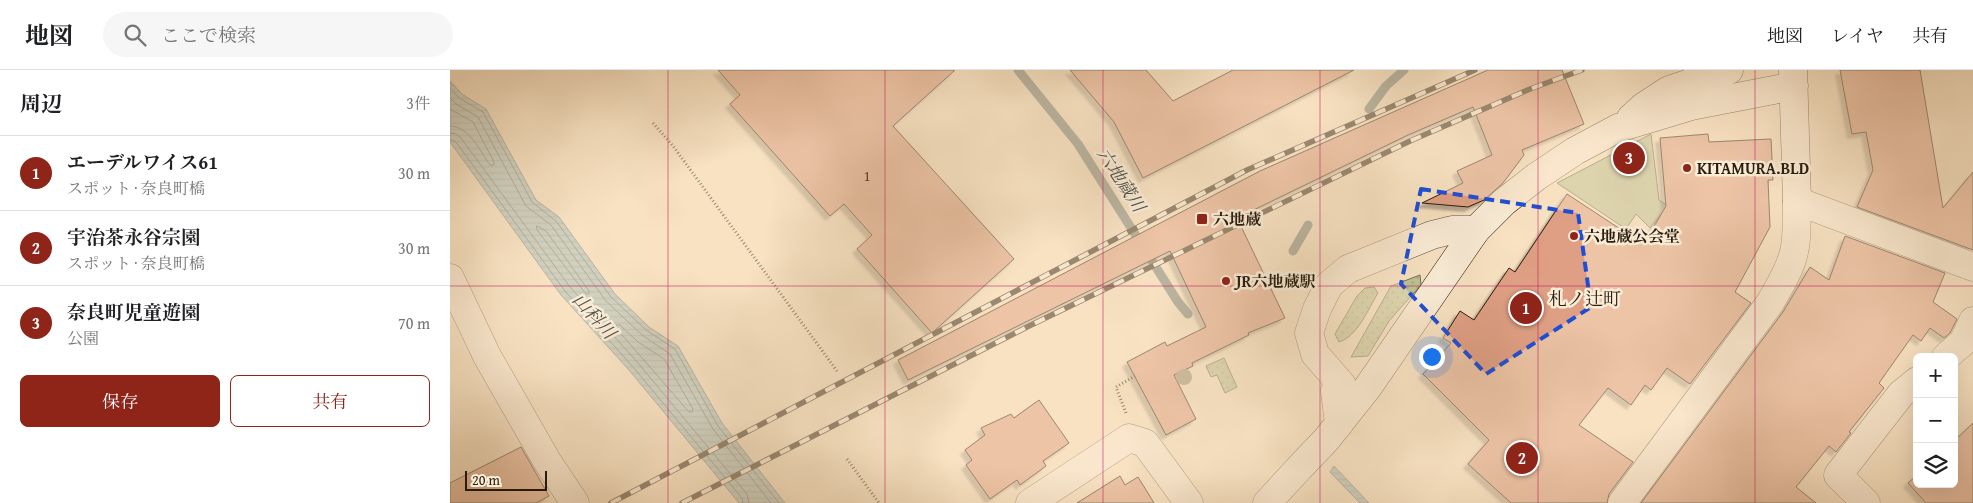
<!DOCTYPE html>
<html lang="ja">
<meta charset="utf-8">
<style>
:root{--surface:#fff;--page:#f6f6f6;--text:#202124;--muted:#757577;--line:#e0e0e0;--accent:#8f2418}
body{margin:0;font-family:"Gentium Book Plus","Noto Serif JP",serif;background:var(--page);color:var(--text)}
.controls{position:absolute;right:15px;bottom:15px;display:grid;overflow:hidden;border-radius:8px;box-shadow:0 5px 20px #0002}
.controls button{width:45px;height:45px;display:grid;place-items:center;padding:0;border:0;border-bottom:1px solid var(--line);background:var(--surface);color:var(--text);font:25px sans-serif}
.scale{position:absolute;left:15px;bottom:12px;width:82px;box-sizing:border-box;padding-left:5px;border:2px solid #291c0d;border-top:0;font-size:14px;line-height:18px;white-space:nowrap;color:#291c0d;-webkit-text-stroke:4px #faecd7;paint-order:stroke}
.you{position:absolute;left:981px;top:286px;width:18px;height:18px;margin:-12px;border:4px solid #fff;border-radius:50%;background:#1a73e8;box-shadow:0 0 0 8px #1a73e833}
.badge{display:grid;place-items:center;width:32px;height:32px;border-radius:50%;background:var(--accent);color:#fff;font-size:16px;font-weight:700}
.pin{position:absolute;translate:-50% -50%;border:2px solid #fff;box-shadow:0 1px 5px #0006}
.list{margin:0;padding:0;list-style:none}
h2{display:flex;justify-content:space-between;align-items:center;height:65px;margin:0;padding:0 20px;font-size:21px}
h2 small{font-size:16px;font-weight:400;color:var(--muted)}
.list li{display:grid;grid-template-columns:32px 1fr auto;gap:15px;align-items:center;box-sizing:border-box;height:75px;padding:0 20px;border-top:1px solid var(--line)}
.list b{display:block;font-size:19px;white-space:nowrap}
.list p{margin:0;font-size:16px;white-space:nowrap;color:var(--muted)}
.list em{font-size:16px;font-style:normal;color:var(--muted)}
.actions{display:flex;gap:10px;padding:15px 20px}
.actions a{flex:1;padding:11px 0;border:1px solid var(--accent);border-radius:8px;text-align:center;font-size:18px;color:var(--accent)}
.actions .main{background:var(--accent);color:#fff}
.icon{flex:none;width:28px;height:28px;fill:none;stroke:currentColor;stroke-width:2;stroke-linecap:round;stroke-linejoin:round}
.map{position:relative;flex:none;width:1523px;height:433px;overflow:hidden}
header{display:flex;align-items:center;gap:30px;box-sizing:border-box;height:70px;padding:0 25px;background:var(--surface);border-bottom:1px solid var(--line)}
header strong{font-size:24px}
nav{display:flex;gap:28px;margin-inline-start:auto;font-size:18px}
.search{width:350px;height:45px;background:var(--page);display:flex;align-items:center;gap:12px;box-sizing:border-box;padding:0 18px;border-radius:28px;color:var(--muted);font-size:19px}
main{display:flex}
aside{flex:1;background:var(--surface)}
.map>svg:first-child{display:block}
.grass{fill:url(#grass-dots);stroke:#727050}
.green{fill:#bcc394;stroke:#727050}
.water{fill:url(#water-rules);stroke:#707c75}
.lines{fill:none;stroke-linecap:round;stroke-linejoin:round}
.shore{stroke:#646c64;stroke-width:1}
.stream{stroke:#707c75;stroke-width:9}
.building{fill:#df9f84;stroke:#291c0d;filter:url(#shadow)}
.street-casing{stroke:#5d4e3a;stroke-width:29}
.secondary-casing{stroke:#291c0d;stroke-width:29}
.path{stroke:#291c0d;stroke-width:3;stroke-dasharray:1 2.5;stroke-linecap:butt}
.street{stroke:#faecd7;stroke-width:28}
.secondary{stroke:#faecd7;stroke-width:28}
.rail-casing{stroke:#291c0d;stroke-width:5.5}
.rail{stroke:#faecd7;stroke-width:4;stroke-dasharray:11;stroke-linecap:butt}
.tree{fill:#9e9175}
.marked{fill:none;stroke:#1d4ed8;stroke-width:4;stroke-dasharray:10 6;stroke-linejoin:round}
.grid{fill:none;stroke:#c2185b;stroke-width:1;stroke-opacity:0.55}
.poi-dot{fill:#8f2418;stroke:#faecd7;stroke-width:2}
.labels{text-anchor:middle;stroke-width:5;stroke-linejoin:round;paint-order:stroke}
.number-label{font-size:14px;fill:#563d2b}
.poi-label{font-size:16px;font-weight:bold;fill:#291c0d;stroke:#faecd7;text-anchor:start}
.water-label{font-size:18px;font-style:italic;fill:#53544a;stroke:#faecd7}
.neighbourhood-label{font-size:18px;fill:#291c0d;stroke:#faecd7}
</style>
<header>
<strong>地図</strong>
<div class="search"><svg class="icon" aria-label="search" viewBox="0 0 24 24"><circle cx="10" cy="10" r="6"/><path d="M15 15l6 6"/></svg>ここで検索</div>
<nav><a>地図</a><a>レイヤ</a><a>共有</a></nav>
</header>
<main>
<aside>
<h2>周辺<small>3件</small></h2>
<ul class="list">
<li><span class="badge">1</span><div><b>エーデルワイス61</b><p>スポット · 奈良町橋</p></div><em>30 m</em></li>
<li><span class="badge">2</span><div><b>宇治茶永谷宗園</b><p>スポット · 奈良町橋</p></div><em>30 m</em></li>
<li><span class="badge">3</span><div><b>奈良町児童遊園</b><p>公園</p></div><em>70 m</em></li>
</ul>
<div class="actions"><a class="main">保存</a><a>共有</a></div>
</aside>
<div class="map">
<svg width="1523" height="433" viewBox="0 0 1523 433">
<defs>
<pattern id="grass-dots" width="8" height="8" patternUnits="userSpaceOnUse" patternTransform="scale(1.25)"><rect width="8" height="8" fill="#bcc394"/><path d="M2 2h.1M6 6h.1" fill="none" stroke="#a2a77e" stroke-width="1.8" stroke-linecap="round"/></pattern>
<pattern id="water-rules" width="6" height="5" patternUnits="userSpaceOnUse" patternTransform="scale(1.25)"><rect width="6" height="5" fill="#a0bcbb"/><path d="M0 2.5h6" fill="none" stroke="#8aa1a0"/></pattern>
<filter id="shadow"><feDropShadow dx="-4.5" dy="4.5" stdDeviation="1" flood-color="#0004"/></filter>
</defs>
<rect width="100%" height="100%" fill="#f8e2c2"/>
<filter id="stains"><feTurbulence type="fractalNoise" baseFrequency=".004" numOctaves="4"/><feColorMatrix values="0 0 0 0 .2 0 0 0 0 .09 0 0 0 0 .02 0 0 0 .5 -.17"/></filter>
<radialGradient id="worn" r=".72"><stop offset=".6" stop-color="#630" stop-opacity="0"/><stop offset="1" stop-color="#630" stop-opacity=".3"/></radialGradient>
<path class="grass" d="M970,205L971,215L939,251L918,286L901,287L941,216Z
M924,217L928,223C918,239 908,266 889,272L885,264L907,226L915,218Z
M774,288L787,317L775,323L767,305L761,307L756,296Z"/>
<path class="green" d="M1201,64L1209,130L1218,136L1200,158L1186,144L1176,159L1107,113Z"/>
<path class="water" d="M0,11L12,24L36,39L86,130L109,147L165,224L199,257L228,276L272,353L335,433H289L179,300L111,225L0,72Z
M884,396L919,433H910L880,402Z"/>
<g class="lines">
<path class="shore" d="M0,18L9,28L33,42L82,132L106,151L161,227L196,260L225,279L268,356L329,433
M0,28L6,34L28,47L76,136L101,155L156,231L192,265L220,284L263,359L321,433
M0,39L23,52L44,92V95H40C30,81 19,56 0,56
M0,63L6,64L11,68L120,217L188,293L297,424L299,433
M0,69L6,72L115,221L183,297L292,428L293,433
M87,156L96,161L139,221V224H136L87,160Z
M167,255H170L188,272L214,289L243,339L242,342H239L166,258Z"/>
<path class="stream" d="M568,0L628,74L728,232L738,244
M919,39L936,16L954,0
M843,181L858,155"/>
</g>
<path class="building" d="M268,0H505L443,56L564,189L482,263L407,179L422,165L394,134L380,146L280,34L290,25Z
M620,0H696L723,31L783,0H904L693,108L664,52Z
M1038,0H1112L1134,54L1072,80L1074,85L1053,113L1034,130L1018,137L972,133L1013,113L1007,101L1042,85L1023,37L958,65L787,148L835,248L798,263L799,265L742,293L743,296L724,305L746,349L716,365L677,292L715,272L717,276L756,257L720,181L458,310L448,290L810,101Z
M1390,0H1470L1493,138L1523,102V180L1407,137L1423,100L1416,62L1402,64Z
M1258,64L1259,72L1321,69L1323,110H1318L1320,157L1285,222L1301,233L1240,314L1217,298L1201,320L1195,315L1181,335L1158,318L1129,355L1183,392L1159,424L1157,433H1061L1018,394L1039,370L973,304L1001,273L993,268L1010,241L1024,250L1059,198L1065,202L1117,124L1190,172L1193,168L1196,170L1216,136L1210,68Z
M1395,166L1495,203L1483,232L1507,249L1500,263L1494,268L1480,258L1471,271L1463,265L1429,313L1434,318L1399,362L1401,363L1386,382L1379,376L1346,417L1366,433H1191L1333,242L1360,197L1379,210Z
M589,330L619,373L593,391L596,396L570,415L567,410L540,429L516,395L522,390L515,380L535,365L531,358L561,344L564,348Z
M1523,353V433H1476L1458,413L1467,405V414H1504V371Z
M71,377L99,426L86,433H0V413Z
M670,406L675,415L688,407L704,433H627Z"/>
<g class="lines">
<g class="street-casing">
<path id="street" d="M0,208L37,286L97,391L125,433
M1496,287L1513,272L1523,251
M889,354L885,321L892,315L865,284L859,263L867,239L879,215L898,199L982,165L1002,160H1026
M580,433L679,368L695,373L739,433
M817,433L852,395
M1172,433L1320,233C1329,217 1340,200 1344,182C1348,166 1346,148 1347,131L1523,197
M1416,433L1388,405L1451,324L1467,311"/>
</g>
<g class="secondary-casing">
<path id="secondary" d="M1343,0L1347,131
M1181,48L1193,37L1219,20L1279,0
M852,395L876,370L918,317L1026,160L1054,132L1086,107L1125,81L1168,58L1241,36L1344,16"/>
</g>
<path class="path" d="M203,53L223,76L387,301
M676,343L666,317L685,306
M397,389L429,433"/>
<use href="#street" class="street"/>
<use href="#secondary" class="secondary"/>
<g class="rail-casing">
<path id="rail" d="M161,433L797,100L1025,0
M232,433L579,256L960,71L1080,19L1132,0"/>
</g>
<use href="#rail" class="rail"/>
</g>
<circle class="tree" cx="734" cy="307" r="8"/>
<path d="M0 0H1523V433H0ZM971,119L1128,143L1141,237L1036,304L951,214Z" fill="#f8e2c2" fill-opacity=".55" fill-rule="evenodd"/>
<path class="marked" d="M971,119L1128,143L1141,237L1036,304L951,214Z"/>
<path class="grid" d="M218,0V433M435,0V433M653,0V433M870,0V433M1088,0V433M1305,0V433M0,216H1523"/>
<g class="poi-dot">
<circle cx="1237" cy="98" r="5"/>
<rect x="746" y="143" width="12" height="12" rx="2.5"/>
<circle cx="1124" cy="166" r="5"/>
<circle cx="776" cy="211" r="5"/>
</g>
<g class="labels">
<g class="number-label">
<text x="417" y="111">1</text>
</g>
<g class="poi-label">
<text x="1247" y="104">KITAMURA.BLD</text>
<text x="763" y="155">六地蔵</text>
<text x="1134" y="172">六地蔵公会堂</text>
<text x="786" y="217">JR六地蔵駅</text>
</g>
<g class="water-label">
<text transform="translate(671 110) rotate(57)" y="6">六地蔵川</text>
<text transform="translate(144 246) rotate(48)" y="6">山科川</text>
</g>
<g class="neighbourhood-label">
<text x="1135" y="235">札ノ辻町</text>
</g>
</g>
<rect width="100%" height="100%" filter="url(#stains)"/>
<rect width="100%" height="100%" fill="url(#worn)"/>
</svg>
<div class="controls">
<button>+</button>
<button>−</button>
<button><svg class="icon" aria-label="layers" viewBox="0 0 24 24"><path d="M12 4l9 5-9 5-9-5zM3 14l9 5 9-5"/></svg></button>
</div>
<div class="scale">20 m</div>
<div class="you"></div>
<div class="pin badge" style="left:1076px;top:238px">1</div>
<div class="pin badge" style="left:1072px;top:388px">2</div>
<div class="pin badge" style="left:1179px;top:88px">3</div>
</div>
</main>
